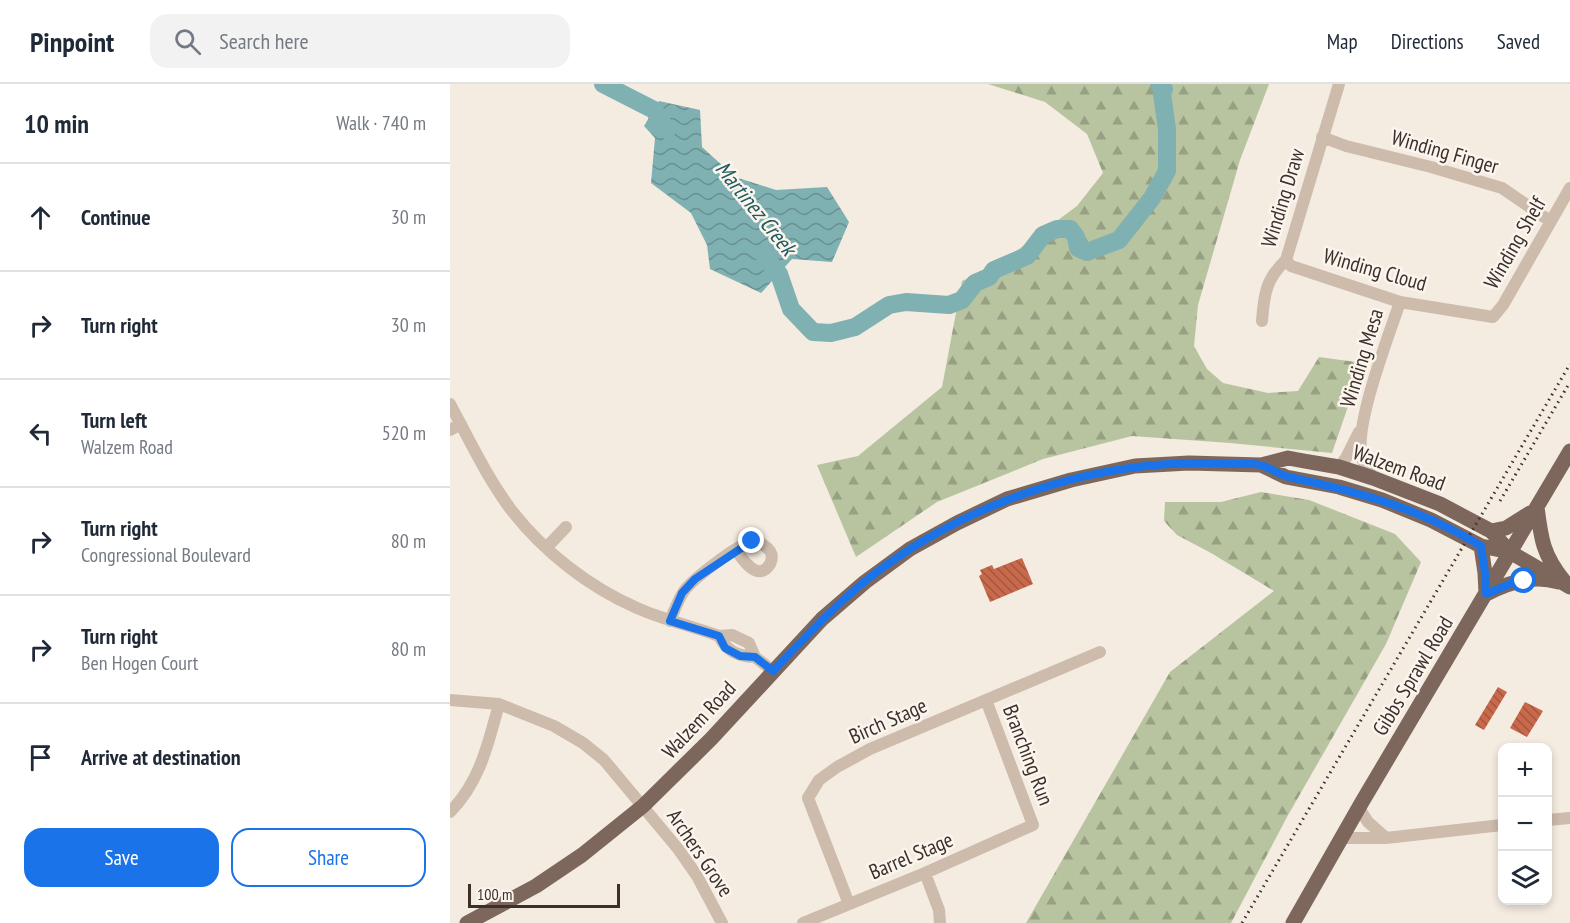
<!DOCTYPE html>
<meta charset="utf-8">
<style>
:root{--surface:#fff;--page:#f2f2f3;--text:#1f2937;--muted:#747a83;--line:#e0e1e3;--accent:#1a73e8}
body{margin:0;font-family:"PT Sans Narrow",sans-serif;background:var(--page);color:var(--text)}
.controls{position:absolute;right:18px;bottom:18px;display:grid;overflow:hidden;border-radius:12px;box-shadow:0 3px 9px #0003}
.controls button{width:54px;height:54px;display:grid;place-items:center;padding:0;border:0;border-bottom:2px solid var(--line);background:var(--surface);color:var(--text);font:30px sans-serif}
.scale{position:absolute;left:18px;bottom:15px;width:152px;box-sizing:border-box;padding-left:6px;border:3px solid #3b302b;border-top:0;font-size:16px;line-height:21px;white-space:nowrap;color:#3b302b;-webkit-text-stroke:4px #fbf5ee;paint-order:stroke}
.stop{position:absolute;width:18px;height:18px;margin:-14px;border:4px solid #1a73e8;border-radius:50%;background:#fff}
.stop.end{background:#1a73e8;border-color:#fff;box-shadow:0 2px 6px #0008}
.list{margin:0;padding:0;list-style:none}
h2{display:flex;justify-content:space-between;align-items:center;height:78px;margin:0;padding:0 24px;font-size:26px}
h2 small{font-size:20px;font-weight:400;color:var(--muted)}
.list li{display:grid;grid-template-columns:39px 1fr auto;gap:18px;align-items:center;box-sizing:border-box;height:108px;padding:0 24px;border-top:2px solid var(--line)}
.list b{display:block;font-size:22px;white-space:nowrap}
.list p{margin:0;font-size:20px;white-space:nowrap;color:var(--muted)}
.list em{font-size:20px;font-style:normal;color:var(--muted)}
.actions{display:flex;gap:12px;padding:18px 24px}
.actions a{flex:1;padding:14px 0;border:2px solid var(--accent);border-radius:18px;text-align:center;font-size:21px;color:var(--accent)}
.actions .main{background:var(--accent);color:#fff}
.icon{flex:none;width:33px;height:33px;fill:none;stroke:currentColor;stroke-width:2;stroke-linecap:round;stroke-linejoin:round}
.map{position:relative;flex:none;width:1120px;height:839px;overflow:hidden}
header{display:flex;align-items:center;gap:36px;box-sizing:border-box;height:84px;padding:0 30px;background:var(--surface);border-bottom:2px solid var(--line)}
header strong{font-size:28px}
nav{display:flex;gap:33px;margin-inline-start:auto;font-size:21px}
.search{width:420px;height:54px;background:var(--page);display:flex;align-items:center;gap:15px;box-sizing:border-box;padding:0 21px;border-radius:18px;color:var(--muted);font-size:22px}
main{display:flex}
aside{flex:1;background:var(--surface)}
.map>svg:first-child{display:block}
.forest{fill:url(#forest-firs)}
.water{fill:url(#water-waves)}
.lines{fill:none;stroke-linecap:round;stroke-linejoin:round}
.river{stroke:#7fb0b2;stroke-width:18}
.building{fill:url(#building-back-hatch)}
.minor{stroke:#cdbbac;stroke-width:12}
.major{stroke:#7d675c;stroke-width:15}
.rail{stroke:#3b302b;stroke-width:3;stroke-dasharray:1.5 4.5;stroke-linecap:butt}
.route{stroke:#1a73e8;stroke-width:8}
.labels{text-anchor:middle;stroke-width:5;stroke-linejoin:round;paint-order:stroke}
.street-label{font-size:21px;fill:#3b302b;stroke:#fbf5ee}
.water-label{font-size:22px;font-style:italic;fill:#1f5a5e;stroke:#fbf5ee}
</style>
<header>
<strong>Pinpoint</strong>
<div class="search"><svg class="icon" aria-label="search" viewBox="0 0 24 24"><circle cx="10" cy="10" r="6"/><path d="M15 15l6 6"/></svg>Search here</div>
<nav><a>Map</a><a>Directions</a><a>Saved</a></nav>
</header>
<main>
<aside>
<h2>10 min<small>Walk · 740 m</small></h2>
<ul class="list">
<li><svg class="icon" aria-label="ahead" viewBox="0 0 24 24"><path d="M12 20V5M6 11l6-6 6 6"/></svg><div><b>Continue</b></div><em>30 m</em></li>
<li><svg class="icon" aria-label="right" viewBox="0 0 24 24"><path d="M7 20v-9h11M14 6l5 5-5 5"/></svg><div><b>Turn right</b></div><em>30 m</em></li>
<li><svg class="icon" aria-label="left" viewBox="0 0 24 24"><path d="M17 20v-9H6M10 6l-5 5 5 5"/></svg><div><b>Turn left</b><p>Walzem Road</p></div><em>520 m</em></li>
<li><svg class="icon" aria-label="right" viewBox="0 0 24 24"><path d="M7 20v-9h11M14 6l5 5-5 5"/></svg><div><b>Turn right</b><p>Congressional Boulevard</p></div><em>80 m</em></li>
<li><svg class="icon" aria-label="right" viewBox="0 0 24 24"><path d="M7 20v-9h11M14 6l5 5-5 5"/></svg><div><b>Turn right</b><p>Ben Hogen Court</p></div><em>80 m</em></li>
<li><svg class="icon" aria-label="arrive" viewBox="0 0 24 24"><path d="M6 21V4h12l-3 4 3 4H6"/></svg><div><b>Arrive at destination</b></div></li>
</ul>
<div class="actions"><a class="main">Save</a><a>Share</a></div>
</aside>
<div class="map">
<svg width="1120" height="839" viewBox="0 0 1120 839">
<defs>
<pattern id="forest-firs" width="22" height="20" patternUnits="userSpaceOnUse" patternTransform="scale(1.5)"><rect width="22" height="20" fill="#b8c4a0"/><path d="M5 1l3.5 6h-7zM16 11l3.5 6h-7z" fill="#97a083"/></pattern>
<pattern id="water-waves" width="16" height="10" patternUnits="userSpaceOnUse" patternTransform="scale(1.5)"><rect width="16" height="10" fill="#7fb0b2"/><path d="M0 5q4-4 8 0t8 0" fill="none" stroke="#699091"/></pattern>
<pattern id="building-back-hatch" width="6" height="6" patternUnits="userSpaceOnUse" patternTransform="scale(1.5)"><rect width="6" height="6" fill="#c8694b"/><path d="M-1 5l2 2M0 0l6 6M5-1l2 2" fill="none" stroke="#a4573f"/></pattern>
</defs>
<rect width="100%" height="100%" fill="#f4ebe1"/>
<path class="forest" d="M538,0H819L790,76L748,221L744,262L757,285L773,299L818,309L848,307L869,273L913,279L882,369L780,359L682,352L593,375L487,418L406,473L367,381L408,372L492,303L512,197L553,177L627,122L653,89L637,50L595,18Z
M811,408L859,416L945,450L971,478L936,560L837,733L781,839H576L720,588L824,507L761,469L727,451L714,437L715,418H771Z"/>
<path class="water" d="M209,17L250,26L252,63L285,93L326,106L377,103L399,138L382,178L342,175L311,209L260,185L257,161L241,129L201,99L205,54L194,42Z"/>
<g class="lines">
<path class="river" d="M153,0L204,26L217,46
M314,172L329,190L341,225L363,248L381,249L405,243L439,221L456,218L499,221L512,216L525,199L539,193L544,186L577,172L593,151L607,145H620L626,153L628,164L637,168L669,156L702,114L717,87V45L712,10L714,5L709,0"/>
</g>
<path class="building" d="M572,474L583,500L540,518L529,492L532,490L530,486L542,481L544,485Z
M1048,603L1057,608L1034,646L1025,641Z
M1075,618L1093,627L1077,653L1060,644Z"/>
<g class="lines">
<path class="minor" d="M872,53L896,62L981,83L1052,104L1100,137
M836,176L841,182L950,218L1043,233L1053,221L1120,104
M812,237C814,210 816,195 836,176L889,0
M0,320C19,355 37,394 62,427C94,468 139,503 187,524C214,536 242,542 269,552L282,551L299,559L305,573L323,587
M0,346L11,340
M889,383L896,374L909,348
M923,394C919,387 914,381 912,374C903,343 939,251 950,218
M97,463L116,443
M220,537C224,527 228,516 234,507C242,496 292,456 305,457C310,458 317,463 320,467C323,472 322,476 320,480C308,499 293,476 286,466
M269,552C277,568 288,572 305,573
M0,616L49,620L104,642L133,659L154,676L229,766L247,792L272,839
M909,724L918,738L936,754
M0,728C30,698 38,660 49,620
M1098,736L1120,734
M893,754H936L1052,741
M475,789L489,826L490,839
M399,820L358,714L369,696L387,683L420,665L650,568
M353,839L475,789L583,741L536,616"/>
<path class="major" d="M811,381L836,393L889,403L932,416L981,436L1031,462L1060,468
M1087,423C1091,455 1093,471 1114,497
M1041,447L1056,444L1080,429
M1031,462L1035,489L1036,509
M1036,510C1057,499 1084,490 1108,498
M17,839L86,802L132,771L193,722L261,655L372,535L415,498L460,465L507,439L557,415L621,396L685,382L739,379L811,381L838,374L854,377L889,383L923,394L990,420L1041,447L1060,468L1120,503
M843,839L912,718L1120,367"/>
<path class="rail" d="M1050,417L1120,298
M792,839L1120,280"/>
</g>
<g class="lines">
<path class="route" d="M302,457L245,495L232,509L220,537L269,552L275,564L290,572L305,573L323,587C353,556 381,525 414,498C500,429 610,387 719,380C742,379 765,379 787,380C795,380 803,379 810,381C820,383 829,391 839,393C909,408 969,424 1031,462L1035,489L1036,510L1060,500L1074,497"/>
</g>
<g class="labels">
<g class="street-label">
<text transform="translate(995 68) rotate(16)" y="7">Winding Finger</text>
<text transform="translate(833 114) rotate(-73)" y="7">Winding Draw</text>
<text transform="translate(1065 159) rotate(-60)" y="7">Winding Shelf</text>
<text transform="translate(925 186) rotate(16)" y="7">Winding Cloud</text>
<text transform="translate(912 274) rotate(-73)" y="7">Winding Mesa</text>
<text transform="translate(949 384) rotate(20)" y="7">Walzem Road</text>
<text transform="translate(963 592) rotate(-59)" y="7">Gibbs Sprawl Road</text>
<text transform="translate(249 636) rotate(-47)" y="7">Walzem Road</text>
<text transform="translate(438 637) rotate(-24)" y="7">Birch Stage</text>
<text transform="translate(578 671) rotate(69)" y="7">Branching Run</text>
<text transform="translate(250 769) rotate(56)" y="7">Archers Grove</text>
<text transform="translate(461 772) rotate(-23)" y="7">Barrel Stage</text>
</g>
<g class="water-label">
<text transform="translate(306 124) rotate(51)" y="8">Martinez Creek</text>
</g>
</g>
</svg>
<div class="controls">
<button>+</button>
<button>−</button>
<button><svg class="icon" aria-label="layers" viewBox="0 0 24 24"><path d="M12 4l9 5-9 5-9-5zM3 14l9 5 9-5"/></svg></button>
</div>
<div class="scale">100 m</div>
<div class="stop" style="left:1074px;top:497px"></div>
<div class="stop end" style="left:302px;top:457px"></div>
</div>
</main>
